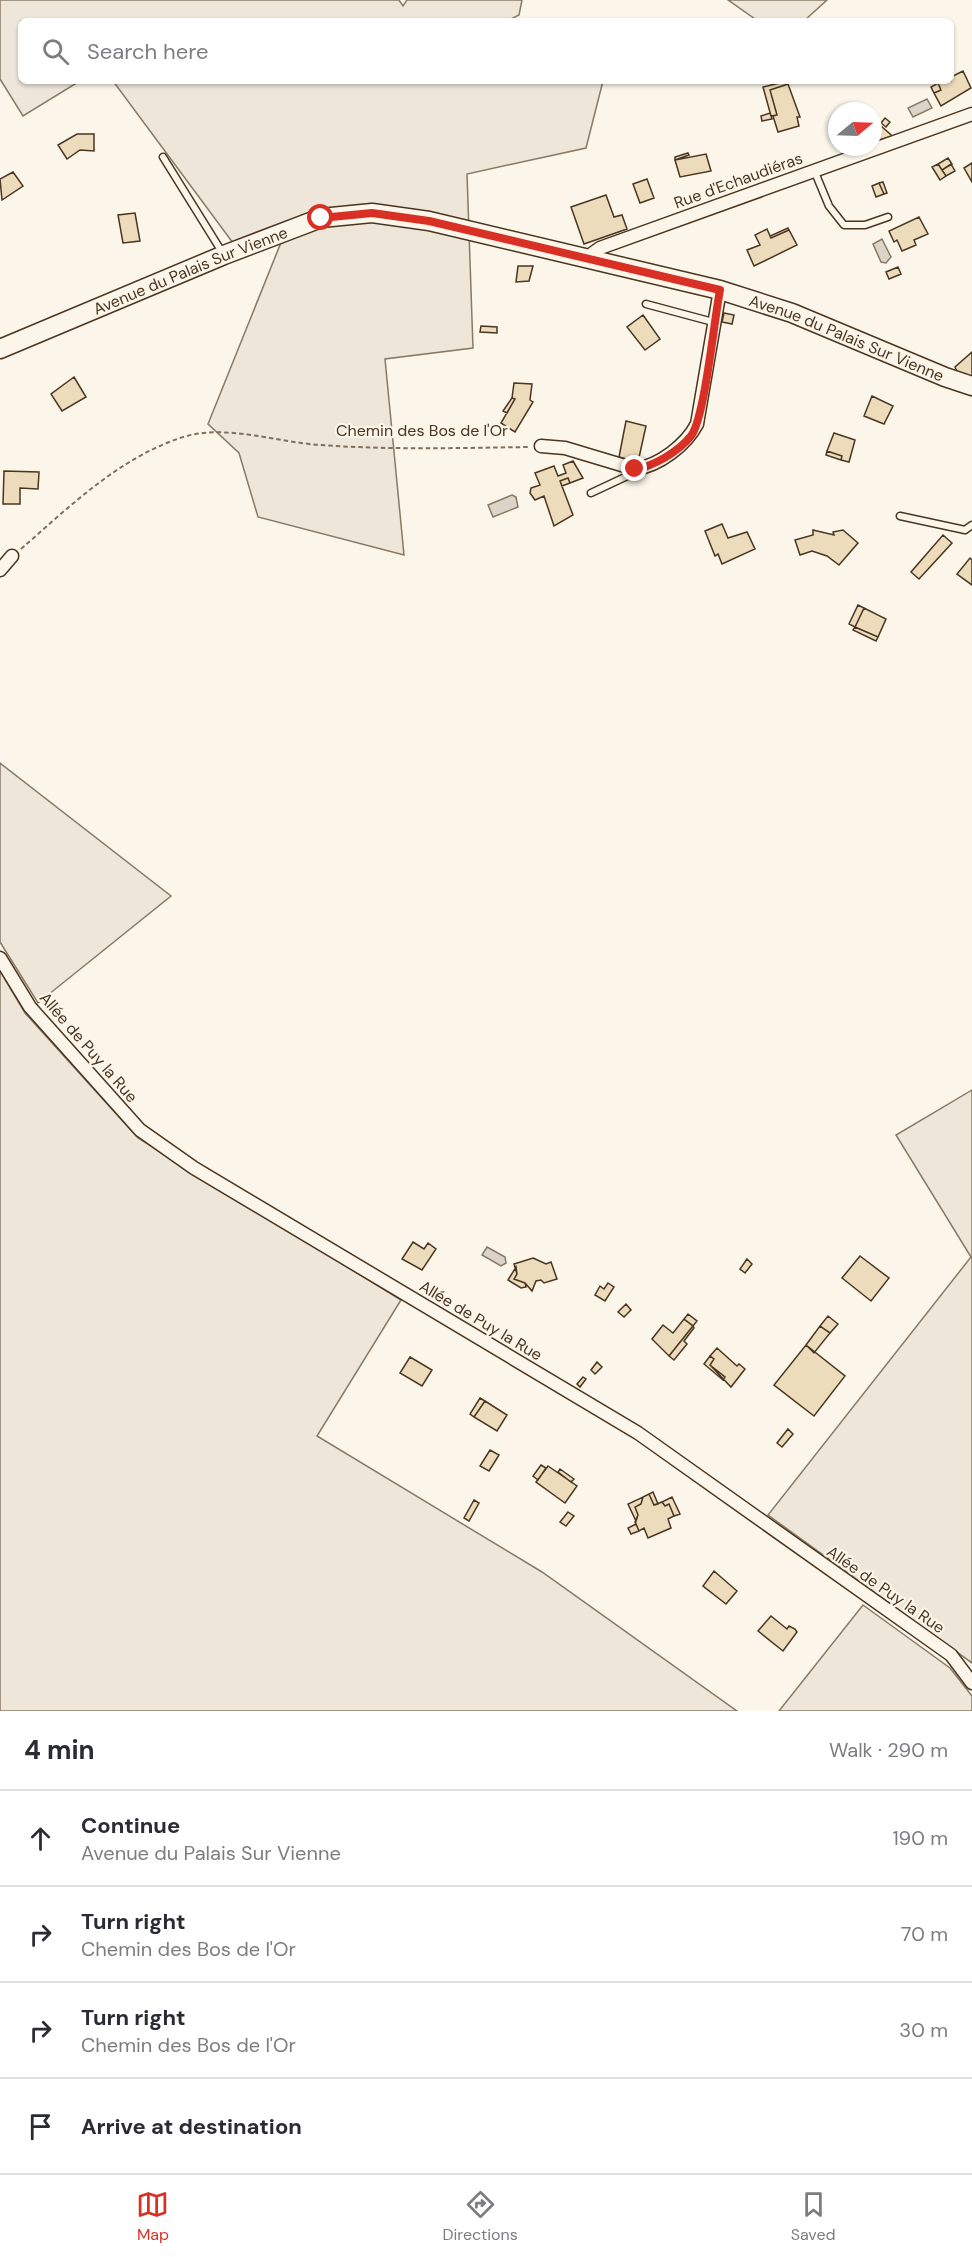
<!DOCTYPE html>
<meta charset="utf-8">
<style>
:root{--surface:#fff;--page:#f2f2f3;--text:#2b2b33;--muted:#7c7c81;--line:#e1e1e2;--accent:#d93025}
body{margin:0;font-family:"DM Sans",sans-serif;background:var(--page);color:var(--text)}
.compass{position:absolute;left:828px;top:102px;width:54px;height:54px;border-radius:50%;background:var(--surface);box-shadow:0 2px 4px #0004;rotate:71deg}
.stop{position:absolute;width:18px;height:18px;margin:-14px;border:4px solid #d93025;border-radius:50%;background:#fff}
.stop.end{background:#d93025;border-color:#fff;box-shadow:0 2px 6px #0008}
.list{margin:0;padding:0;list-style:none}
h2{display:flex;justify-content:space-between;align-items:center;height:78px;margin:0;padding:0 24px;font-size:26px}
h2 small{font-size:20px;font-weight:400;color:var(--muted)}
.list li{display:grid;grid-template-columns:39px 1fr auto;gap:18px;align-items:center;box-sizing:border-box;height:96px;padding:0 24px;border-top:2px solid var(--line)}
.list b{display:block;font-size:22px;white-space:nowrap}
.list p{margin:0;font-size:20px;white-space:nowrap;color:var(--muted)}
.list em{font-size:20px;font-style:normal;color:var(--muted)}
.icon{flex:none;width:33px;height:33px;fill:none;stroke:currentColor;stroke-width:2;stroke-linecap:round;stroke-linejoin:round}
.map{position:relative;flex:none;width:972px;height:1711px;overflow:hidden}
.search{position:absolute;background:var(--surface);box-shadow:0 2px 4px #0004;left:18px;right:18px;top:18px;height:66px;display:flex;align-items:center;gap:15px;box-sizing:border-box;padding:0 21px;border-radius:9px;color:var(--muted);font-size:22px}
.sheet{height:462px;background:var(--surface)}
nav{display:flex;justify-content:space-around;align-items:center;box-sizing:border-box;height:84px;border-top:2px solid var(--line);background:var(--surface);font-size:16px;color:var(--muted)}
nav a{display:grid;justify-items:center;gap:3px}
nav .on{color:var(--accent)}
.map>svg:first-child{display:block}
.green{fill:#ede6d9;stroke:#887966;stroke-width:1.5}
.water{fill:#dcd4c6;stroke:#887966;stroke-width:1.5}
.building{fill:#ecdcbc;stroke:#4a3520;stroke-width:1.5}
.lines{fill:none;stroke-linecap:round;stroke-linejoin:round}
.lane-casing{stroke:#4a3520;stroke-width:9}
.street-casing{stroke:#4a3520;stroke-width:15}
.secondary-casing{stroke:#4a3520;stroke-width:21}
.path{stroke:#7f6f5c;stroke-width:2;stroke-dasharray:4.5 3;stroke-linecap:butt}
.lane{stroke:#fbf6e9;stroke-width:6}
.street{stroke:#fbf6e9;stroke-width:12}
.secondary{stroke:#fbf6e9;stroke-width:18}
.route{stroke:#d93025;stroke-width:8}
.labels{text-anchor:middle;stroke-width:4.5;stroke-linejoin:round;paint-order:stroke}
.street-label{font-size:16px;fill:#4a3520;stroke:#fbf6e9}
</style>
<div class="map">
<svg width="972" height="1711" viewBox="0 0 972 1711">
<rect width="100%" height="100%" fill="#fbf6e9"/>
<path class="green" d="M0,0H399L403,6L407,0H522L519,15L507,21H21V81H80L23,116L0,79Z
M728,0H827L804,21H758Z
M113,81H603L586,148L467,174L473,348L385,359L404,555L258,517L239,453L208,424L282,240L233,243Z
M0,763L171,896L38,1003L0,942Z
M0,971L25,1013L138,1138L401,1300L317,1436L542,1572L737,1711H0Z
M972,1090V1663L768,1515L971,1257L896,1135Z
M863,1605L950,1668L972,1696V1711H779Z"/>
<path class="water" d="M927,99L932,108L913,117L908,108Z
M882,239L891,257L886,263L881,262L873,244Z
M512,495L516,497L518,507L493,517L488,505Z
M487,1247L505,1257L506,1263L501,1266L482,1255Z"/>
<path class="building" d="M963,71L971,88L941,106L934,93L941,90L938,83L951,81V77Z
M788,81V84L770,90L777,115L771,116L763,87Z
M938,83L941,90L934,93L931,87Z
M788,84L800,117H797L799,126L778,132L773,116L777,115L770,90Z
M770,113L772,119L762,121L761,116Z
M885,118L890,122L886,127L881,123Z
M873,119L889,133L892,136L873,142Z
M77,134H94V151L80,150L67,159L58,145Z
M688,153L689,155L675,160V157Z
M706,154L711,171L680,177L675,160Z
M948,158L952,164L942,170L938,164Z
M972,163V182L964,168Z
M938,164L946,176L940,180L932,167Z
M951,164L955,171L946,176L942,170Z
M13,172L23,186L2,200L0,179Z
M647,179L654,198L640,203L633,184Z
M883,182L887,193L884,194L879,183Z
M879,183L884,194L876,197L872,186Z
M606,195L614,217L622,215L627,229L584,244L571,207Z
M135,213L140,241L123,243L118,215Z
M919,217L928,234L914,240L916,245L902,251L897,240L894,242L889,231Z
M788,228L789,230L771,238L770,236Z
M767,229L771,238L789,230L797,245L754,266L747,250L760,245L755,235Z
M518,266H533L529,281L516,282Z
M898,267L901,274L889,279L886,272Z
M724,313L734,315L732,324L722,322Z
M643,315L660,339L645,350L627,327Z
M481,326L497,327V333L480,332Z
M972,352V378L958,374L955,367Z
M74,377L86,397L62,411L51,394Z
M514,383L532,384L530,400L533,402L515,432L501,423L515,399L512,398Z
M872,396L893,406L884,424L864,416Z
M512,398L515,399L507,413L503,411Z
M626,421L646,426L638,462L619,457Z
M834,433L855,440L849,462L841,460L842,456L827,451Z
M827,451L842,456L841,460L826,455Z
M573,461L583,478L570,483L568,478L560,481L573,515L554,526L544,496L535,500L530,493L531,488L540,485L535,473L554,466L558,476L566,473L563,465Z
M4,471L39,472L38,489L20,488V504H3Z
M568,478L570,483L562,486L560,481Z
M722,524L728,538L747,532L755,549L722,564L718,554L715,556L705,531Z
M813,530L834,535L833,532L843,530L858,543L839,565L827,556L812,551L800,555L795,540L813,535Z
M943,535L952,543L919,579L911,572Z
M970,558L972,560V585L957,574Z
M858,605L864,608L855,627L849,624Z
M864,608L886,619L878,637L855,627Z
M855,627L878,637L876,641L853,630Z
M413,1242L424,1249L428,1243L436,1249L422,1270L402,1259Z
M860,1256L889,1278L871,1301L842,1278Z
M533,1258L546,1264L551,1262L557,1279L544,1283L541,1280L536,1281L532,1291L525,1283L514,1279L517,1274L514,1264Z
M747,1259L752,1264L745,1273L740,1269Z
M516,1267L517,1274L514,1279L525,1283L526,1287L521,1288L508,1280Z
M608,1283L614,1287L605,1301L595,1295L600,1286L604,1289Z
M626,1304L631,1310L624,1317L618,1312Z
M688,1314L697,1321L693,1326L684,1319Z
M828,1316L838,1324L830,1333L820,1326Z
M684,1319L693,1326L669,1356L652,1339L663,1325L673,1333Z
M693,1326L694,1328L684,1341L687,1344L674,1360L669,1356Z
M820,1326L830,1333L814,1353L806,1345Z
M806,1345L845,1376L814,1416L774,1385Z
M717,1348L737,1366L739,1364L745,1369L731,1387L710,1365L714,1359L710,1356Z
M710,1356L714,1359L710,1365L725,1377L723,1380L704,1364Z
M410,1357L432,1370L422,1386L400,1373Z
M597,1362L602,1367L595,1374L591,1370Z
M583,1377L586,1379L580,1387L577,1384Z
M480,1398L485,1401L474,1417L470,1414Z
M485,1401L507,1415L497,1431L474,1417Z
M788,1429L793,1434L782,1447L777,1443Z
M490,1450L499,1455L489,1471L480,1466Z
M541,1465L546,1468L538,1480L533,1476Z
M548,1466L577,1486L565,1503L536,1482Z
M560,1469L574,1479L571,1482L558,1472Z
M653,1492L658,1504L654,1505L649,1494Z
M649,1494L654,1505L662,1502L665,1506L669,1504L674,1516L668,1519L671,1528L648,1538L644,1528L639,1531L635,1522L638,1515L635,1507L641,1504L643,1497Z
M643,1497L641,1504L635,1507L638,1515L636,1521L628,1504Z
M672,1497L680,1514L674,1516L669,1504L665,1506L662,1502Z
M474,1500L479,1503L469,1521L464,1518Z
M568,1512L574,1516L566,1526L560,1522Z
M636,1524L639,1531L631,1534L628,1528Z
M714,1571L737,1591L726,1604L703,1586Z
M771,1616L787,1629L789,1626L795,1629L797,1632L783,1651L758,1631Z"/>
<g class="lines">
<g class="lane-casing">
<path id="lane" d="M163,157L222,252
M814,170L829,206L844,225H865L888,217
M646,304L713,322
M591,493L638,471
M900,516L965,530L972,525"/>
</g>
<g class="street-casing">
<path id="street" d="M590,260L593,253L600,248L972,114
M541,446L565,448L635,469C659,466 686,445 697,424L720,290
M0,570L12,556
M0,958L30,1007L140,1130L194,1168L638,1433L951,1655L972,1683"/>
</g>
<g class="secondary-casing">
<g id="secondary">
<path id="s1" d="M0,349L224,255L321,218L372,213L429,221L720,290L792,313L945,377L972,386"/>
</g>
</g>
<path class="path" d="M21,549C69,507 118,459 180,438C224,423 275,442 320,445C390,450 459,448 529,447"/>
<use href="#lane" class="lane"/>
<use href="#street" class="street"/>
<use href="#secondary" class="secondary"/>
</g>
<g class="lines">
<path class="route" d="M321,218L372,213L429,221L720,290C714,320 705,417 691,436C679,451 653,467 635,469"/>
</g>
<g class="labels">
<g class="street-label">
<text transform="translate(738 180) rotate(-20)" y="6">Rue d'Echaudiéras</text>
<text dy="6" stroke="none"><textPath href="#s1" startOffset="206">Avenue du Palais Sur Vienne</textPath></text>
<text dy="6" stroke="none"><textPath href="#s1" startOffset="890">Avenue du Palais Sur Vienne</textPath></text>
<text x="422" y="436">Chemin des Bos de l'Or</text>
<text transform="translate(89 1047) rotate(49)" y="6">Allée de Puy la Rue</text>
<text transform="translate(481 1320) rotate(31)" y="6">Allée de Puy la Rue</text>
<text transform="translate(886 1589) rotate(35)" y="6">Allée de Puy la Rue</text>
</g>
</g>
</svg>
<svg class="compass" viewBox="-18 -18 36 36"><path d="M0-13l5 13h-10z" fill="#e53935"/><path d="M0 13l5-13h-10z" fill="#7c7c81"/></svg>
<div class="stop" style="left:321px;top:218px"></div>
<div class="stop end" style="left:635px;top:469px"></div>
<div class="search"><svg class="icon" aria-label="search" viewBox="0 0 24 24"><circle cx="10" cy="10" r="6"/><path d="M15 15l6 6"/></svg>Search here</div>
</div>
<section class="sheet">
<h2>4 min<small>Walk · 290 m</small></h2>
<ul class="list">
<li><svg class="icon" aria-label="ahead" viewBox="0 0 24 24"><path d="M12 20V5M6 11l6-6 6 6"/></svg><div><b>Continue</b><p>Avenue du Palais Sur Vienne</p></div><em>190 m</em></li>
<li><svg class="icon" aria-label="right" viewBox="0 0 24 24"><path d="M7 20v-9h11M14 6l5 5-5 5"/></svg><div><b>Turn right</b><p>Chemin des Bos de l'Or</p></div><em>70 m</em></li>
<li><svg class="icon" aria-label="right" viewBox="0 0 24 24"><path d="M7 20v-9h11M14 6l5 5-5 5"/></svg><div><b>Turn right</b><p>Chemin des Bos de l'Or</p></div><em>30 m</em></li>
<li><svg class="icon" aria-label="arrive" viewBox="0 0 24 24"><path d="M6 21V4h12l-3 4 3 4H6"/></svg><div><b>Arrive at destination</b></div></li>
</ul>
</section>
<nav>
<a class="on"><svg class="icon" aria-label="map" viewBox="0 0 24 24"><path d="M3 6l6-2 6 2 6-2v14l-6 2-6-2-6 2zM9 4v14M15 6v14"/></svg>Map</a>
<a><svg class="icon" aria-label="directions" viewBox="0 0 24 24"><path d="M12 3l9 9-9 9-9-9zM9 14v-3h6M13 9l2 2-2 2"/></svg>Directions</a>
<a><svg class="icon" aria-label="saved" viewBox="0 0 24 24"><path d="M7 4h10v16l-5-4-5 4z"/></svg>Saved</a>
</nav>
